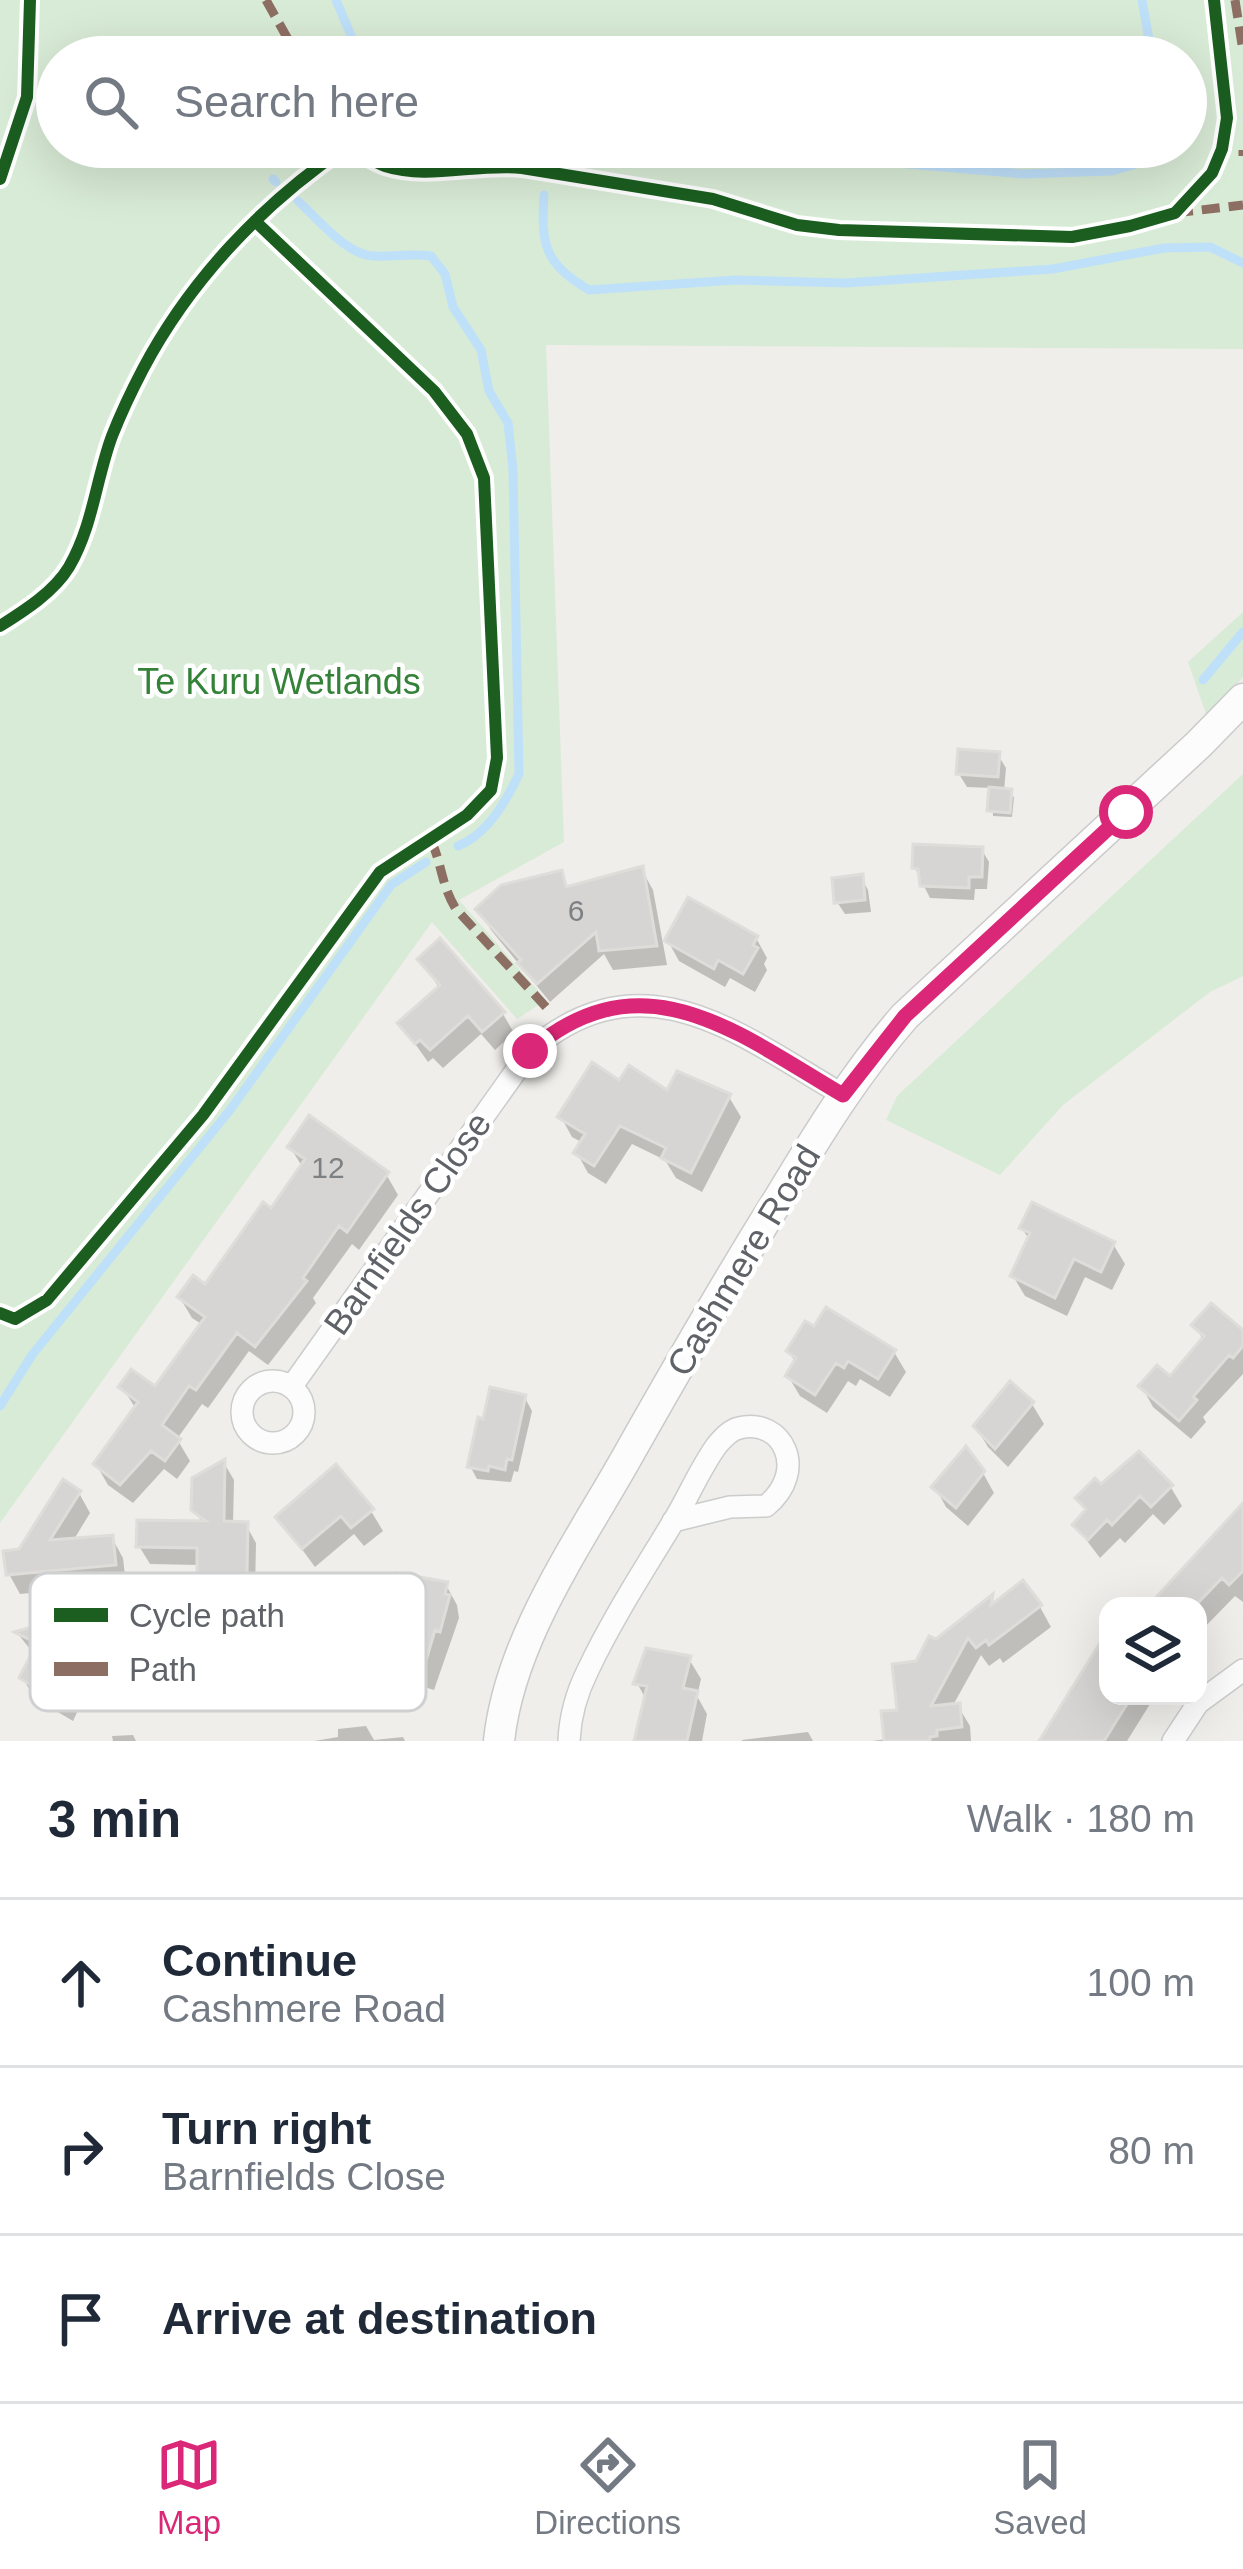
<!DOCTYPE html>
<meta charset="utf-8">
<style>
:root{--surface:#fff;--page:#f6f6f7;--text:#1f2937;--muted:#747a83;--line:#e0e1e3;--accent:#db2777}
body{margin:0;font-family:Helvetica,sans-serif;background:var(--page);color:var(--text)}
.controls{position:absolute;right:36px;bottom:36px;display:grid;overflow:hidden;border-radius:24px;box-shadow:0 12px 48px #0002}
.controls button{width:108px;height:108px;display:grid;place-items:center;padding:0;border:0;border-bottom:3px solid var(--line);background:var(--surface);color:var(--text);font:60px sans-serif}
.stop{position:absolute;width:36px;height:36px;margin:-27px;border:9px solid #db2777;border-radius:50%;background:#fff}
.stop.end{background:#db2777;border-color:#fff;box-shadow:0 3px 12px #0008}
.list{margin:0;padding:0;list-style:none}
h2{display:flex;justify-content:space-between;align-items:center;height:156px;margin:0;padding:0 48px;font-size:51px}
h2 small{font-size:39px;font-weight:400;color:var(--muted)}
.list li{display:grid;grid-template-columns:78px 1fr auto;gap:36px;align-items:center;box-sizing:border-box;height:168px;padding:0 48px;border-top:3px solid var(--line)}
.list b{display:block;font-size:45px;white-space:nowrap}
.list p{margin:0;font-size:39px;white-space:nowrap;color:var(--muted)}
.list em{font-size:39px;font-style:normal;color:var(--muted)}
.icon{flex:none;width:66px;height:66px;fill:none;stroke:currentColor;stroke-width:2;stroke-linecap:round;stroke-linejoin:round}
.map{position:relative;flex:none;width:1243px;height:1741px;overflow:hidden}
.search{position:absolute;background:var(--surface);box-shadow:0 12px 48px #0002;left:36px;right:36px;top:36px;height:132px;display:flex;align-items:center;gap:30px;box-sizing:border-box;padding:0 42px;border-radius:66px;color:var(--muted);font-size:45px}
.sheet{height:660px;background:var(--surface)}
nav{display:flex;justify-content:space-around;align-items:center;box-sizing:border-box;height:168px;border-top:3px solid var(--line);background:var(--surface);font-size:33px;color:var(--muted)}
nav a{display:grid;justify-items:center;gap:6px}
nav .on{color:var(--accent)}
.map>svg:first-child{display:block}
.green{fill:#d8ebd6;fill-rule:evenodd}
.shadow{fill:#0003}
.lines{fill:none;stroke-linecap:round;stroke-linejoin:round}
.stream{stroke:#bfe0f9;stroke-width:9}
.building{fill:#d6d5d3;stroke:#deddd9;stroke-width:3}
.street-casing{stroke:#cbcccc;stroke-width:24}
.secondary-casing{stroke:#cacacb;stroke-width:33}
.street{stroke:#fdfcfc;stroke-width:21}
.secondary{stroke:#fdfcfc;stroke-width:30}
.quiet{stroke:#8d6e63;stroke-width:9;stroke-dasharray:18 9;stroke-linecap:butt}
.cycleway-casing{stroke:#fff;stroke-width:20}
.cycleway{stroke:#1b5e20;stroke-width:12}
.route{stroke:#db2777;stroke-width:15}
.labels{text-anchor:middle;stroke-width:9;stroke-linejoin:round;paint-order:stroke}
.number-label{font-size:30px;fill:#7e8184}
.park-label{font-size:36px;fill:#348238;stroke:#fff}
.street-label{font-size:36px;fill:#5f6368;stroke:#fff}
.key{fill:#fff;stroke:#cfd0d2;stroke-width:3}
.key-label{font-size:33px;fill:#5f6368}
</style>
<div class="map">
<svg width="1243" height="1741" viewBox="0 0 1243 1741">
<rect width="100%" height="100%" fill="#efeeea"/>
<path class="green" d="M0,0H1243V349L546,345L564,842L459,900L546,1000L517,1019L432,922L0,1523ZM57,57H1186V147H57Z
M1243,612V677L1207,717L1188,662Z
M1243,774V976L1210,992L1063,1105L1000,1175L886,1120L897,1096Z"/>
<path class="shadow" d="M998,755L1006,768L1004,791L1014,797L1012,817L993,816L992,788L967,787L959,774Z
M982,850L989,862L987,889H975L974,900L930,898L915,868Z
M642,870L653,890L667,965L613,970L604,954L550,1002L491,930L479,910L560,873L569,889Z
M861,877L868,890L871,912L845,914L837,902Z
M756,938L767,958L764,964L767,970L755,992L730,978L725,987L679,961L668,941Z
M420,959L503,1014L514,1033L495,1050L481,1034L443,1068L433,1058L428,1062L401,1024L440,989Z
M620,1084L669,1094L729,1097L741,1117L702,1192L676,1178L665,1160L632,1144L606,1184L588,1173L577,1153L583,1143L572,1137L561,1117Z
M290,1147L386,1174L398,1195L359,1250L352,1244L313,1298L316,1303L268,1365L249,1351L208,1408L202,1404L177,1439L190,1461L177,1479L164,1469L133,1503L108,1485L96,1464L136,1409L122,1387L155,1391L203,1325L192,1318L180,1298L206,1288L271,1212L303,1168Z
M1022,1228L1113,1244L1125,1264L1112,1290L1085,1277L1067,1316L1025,1296L1013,1276L1030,1241Z
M1195,1326L1243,1334V1374L1203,1417L1206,1422L1191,1439L1153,1407L1142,1387L1170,1380L1204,1341Z
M789,1352H894L906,1372L890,1397L860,1379L856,1386L848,1381L827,1413L800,1396L788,1376L796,1363Z
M525,1398L532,1411L518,1472L514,1471L511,1482L477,1479L470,1466Z
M1032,1404L1044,1424L1008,1467L988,1447L976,1427Z
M224,1463L234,1480L233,1525H246L256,1543L255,1590L261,1631L210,1634L200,1616V1565L150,1564L139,1546L203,1524L194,1509Z
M983,1473L994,1493L968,1526L946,1507L935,1487Z
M1170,1486L1182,1506L1164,1525L1153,1514L1125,1543L1120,1538L1100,1558L1075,1525L1087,1513L1078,1499L1101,1489Z
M79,1493L90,1513L73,1541L112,1538L123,1558L126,1584L20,1594L9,1574L21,1552Z
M1243,1507V1602L1235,1596L1198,1634V1606H1162Z
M371,1511L383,1531L364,1546L354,1534L315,1567L279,1518Z
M446,1585L457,1605L459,1618L434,1690L404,1681L392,1661L394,1653L390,1646L398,1617L391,1603Z
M992,1599L996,1605L1040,1607L1051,1627L1003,1663L1000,1658L989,1666L981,1655L952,1707L958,1706L970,1726L971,1741H872L887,1739L917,1664L937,1643Z
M95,1631L106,1651L73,1721L34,1698L23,1678L34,1654L18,1634Z
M1108,1636V1696H1155L1127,1741H1049Z
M689,1659L701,1679L697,1696L707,1714L702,1741H638L647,1701L637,1683Z
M366,1726L374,1740L403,1737L405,1741H314L338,1737V1729Z
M808,1732L813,1741H742V1740Z
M133,1735L136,1741H113L112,1736Z"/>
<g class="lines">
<path class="stream" d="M336,0L360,57
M1142,0L1152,57
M799,147L896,163L1023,174L1112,171L1133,165L1154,147
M547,149V147
M273,179L276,182
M544,195C541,245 544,263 589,290L735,280L846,283L1053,269L1164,248L1210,247L1243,263
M298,201C317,218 347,256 374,256C394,257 411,253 431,256L445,274L453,307L481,350L489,391L508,423L513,469L519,774C506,801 488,834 458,846
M1203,680L1243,632
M0,1406L32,1355L230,1110L391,885L426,862"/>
</g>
<path class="building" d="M958,749L1000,752L998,777L956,774Z
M989,787L1012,789L1010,813L987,811Z
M913,844L983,847L982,877H969V888L920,886L918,869L912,868Z
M643,866L657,946L599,951L596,932L537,984L517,963L521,960L475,909L501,885L562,870L566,887Z
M863,874L865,900L834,903L832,878Z
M688,897L758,936L753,945L758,948L743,974L718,960L714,969L664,941Z
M440,938L505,1012L482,1032L468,1016L430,1050L420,1040L415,1044L397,1023L440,985L417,959Z
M592,1062L619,1080L629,1065L667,1090L677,1071L731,1094L691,1173L661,1158L666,1148L620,1126L594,1166L573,1153L585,1134L557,1117Z
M309,1115L389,1172L347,1232L339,1226L303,1278L307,1281L255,1347L237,1333L196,1390L189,1386L162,1425L181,1439L165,1461L151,1451L120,1485L93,1464L138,1402L118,1387L131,1369L155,1386L205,1317L177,1297L193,1275L205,1284L263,1202L271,1208L305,1159L287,1147Z
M1032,1202L1115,1242L1101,1272L1074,1259L1055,1298L1010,1276L1030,1233L1019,1228Z
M1211,1303L1243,1330V1346L1233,1358L1229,1355L1193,1397L1197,1400L1179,1421L1138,1386L1157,1365L1170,1376L1204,1336L1191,1325Z
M826,1307L896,1350L878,1379L848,1361L844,1368L836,1363L815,1395L785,1376L796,1358L786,1351L805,1321L814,1326Z
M1010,1381L1034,1402L995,1449L973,1426Z
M490,1387L526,1395L512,1460L507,1459L505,1470L489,1466L488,1471L467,1467L478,1417L483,1419Z
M966,1446L985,1471L956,1508L931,1487Z
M1139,1451L1173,1485L1151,1507L1140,1496L1112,1525L1107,1520L1088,1540L1072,1525L1086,1509L1075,1498L1095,1478L1101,1484Z
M225,1459L224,1521L248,1522L247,1575H250L252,1614L197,1617V1548L136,1547L137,1520L206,1521L191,1510L192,1478Z
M336,1464L374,1509L351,1528L341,1516L302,1549L275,1517Z
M63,1479L81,1491L50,1540L113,1535L116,1565L6,1575L3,1551L19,1549Z
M1243,1503V1571L1229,1585L1222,1578L1195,1606H1148Z
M396,1573L448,1582L445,1594L450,1595L440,1632L435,1630L423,1671L389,1661L393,1648L387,1646L398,1607L387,1603Z
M1023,1580L1042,1605L989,1645L986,1640L976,1648L968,1638L931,1706L960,1703L962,1727L937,1730V1736L930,1737V1741H884L881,1711L897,1710L892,1664L916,1661L929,1636L936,1639L993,1594L991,1605Z
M55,1605L97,1629L62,1703L19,1678L37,1643L14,1632L46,1623Z
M1108,1630V1696H1132L1104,1741H1039Z
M646,1648L691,1656L683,1688L698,1691L687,1741H634L647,1686L633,1684Z"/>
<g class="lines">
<g class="street-casing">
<path id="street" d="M242 1412a31 31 0 1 1 62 0a31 31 0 1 1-62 0Z
M292,1386L530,1051C643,954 739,1034 843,1095
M569,1741C570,1716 577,1692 588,1670C613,1617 646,1567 676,1517C690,1493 701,1467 717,1445C723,1438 730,1430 739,1428C783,1417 809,1471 766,1506L730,1507L673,1521
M1173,1741L1198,1703L1243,1670"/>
</g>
<g class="secondary-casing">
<path id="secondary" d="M499,1741C510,1637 581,1540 631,1450C679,1365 728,1280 780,1197C818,1134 856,1072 905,1016L1199,744L1243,699"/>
</g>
<use href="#street" class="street"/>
<use href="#secondary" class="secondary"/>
<path class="quiet" d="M266,0L298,57
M1235,0L1243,51
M1243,150V156
M1175,213L1243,205
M431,840C442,864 441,885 456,909L546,1007"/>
<g class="cycleway-casing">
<path id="cycleway" d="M350,147C361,153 373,162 385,166C428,180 477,163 522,168L713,199L797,225L839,230L1072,237L1130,226L1175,213L1212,173L1222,149L1227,118L1214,0
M0,179L27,97L30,0
M0,626C24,611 54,592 69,567C93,526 96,479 112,436C121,413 132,390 143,369C190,280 263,203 346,147
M0,1313L15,1319L47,1300L203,1115L380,872L467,815L491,790L497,758L484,478L467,434L434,391L255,221"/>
</g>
<use href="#cycleway" class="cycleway"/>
</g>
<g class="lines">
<path class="route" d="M530,1051C643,954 739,1034 843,1095L905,1016L1126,812"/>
</g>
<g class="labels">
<g class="number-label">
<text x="576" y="921">6</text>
<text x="328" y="1178">12</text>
</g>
<g class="park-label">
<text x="279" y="694">Te Kuru Wetlands</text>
</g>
<g class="street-label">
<text transform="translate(407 1223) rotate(-55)" y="13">Barnfields Close</text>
<text transform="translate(743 1260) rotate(-59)" y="13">Cashmere Road</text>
</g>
</g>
<rect x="30" y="1573" width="396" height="138" rx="18" class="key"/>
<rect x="54" y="1608" width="54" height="14" fill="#1b5e20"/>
<rect x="54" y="1662" width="54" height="14" fill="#8d6e63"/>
<g class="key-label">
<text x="129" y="1627">Cycle path</text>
<text x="129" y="1681">Path</text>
</g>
</svg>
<div class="controls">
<button><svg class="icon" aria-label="layers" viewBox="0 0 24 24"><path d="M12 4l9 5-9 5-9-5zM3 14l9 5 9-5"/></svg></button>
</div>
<div class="stop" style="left:1126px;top:812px"></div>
<div class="stop end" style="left:530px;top:1051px"></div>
<div class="search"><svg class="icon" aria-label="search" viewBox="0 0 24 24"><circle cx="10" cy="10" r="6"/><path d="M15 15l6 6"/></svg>Search here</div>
</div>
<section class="sheet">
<h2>3 min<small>Walk · 180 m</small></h2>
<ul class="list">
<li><svg class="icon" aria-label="ahead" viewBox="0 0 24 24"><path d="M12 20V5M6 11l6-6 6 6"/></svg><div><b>Continue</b><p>Cashmere Road</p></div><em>100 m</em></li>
<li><svg class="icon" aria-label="right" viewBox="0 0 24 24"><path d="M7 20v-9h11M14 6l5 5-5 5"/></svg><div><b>Turn right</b><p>Barnfields Close</p></div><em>80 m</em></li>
<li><svg class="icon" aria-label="arrive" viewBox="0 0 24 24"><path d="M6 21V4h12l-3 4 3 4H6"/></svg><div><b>Arrive at destination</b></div></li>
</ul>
</section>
<nav>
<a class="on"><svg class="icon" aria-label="map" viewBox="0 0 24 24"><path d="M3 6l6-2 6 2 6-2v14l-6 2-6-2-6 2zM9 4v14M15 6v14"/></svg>Map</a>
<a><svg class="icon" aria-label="directions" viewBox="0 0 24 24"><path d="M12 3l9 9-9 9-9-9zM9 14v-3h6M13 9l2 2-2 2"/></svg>Directions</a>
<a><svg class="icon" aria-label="saved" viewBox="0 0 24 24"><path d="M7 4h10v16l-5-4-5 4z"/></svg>Saved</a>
</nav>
